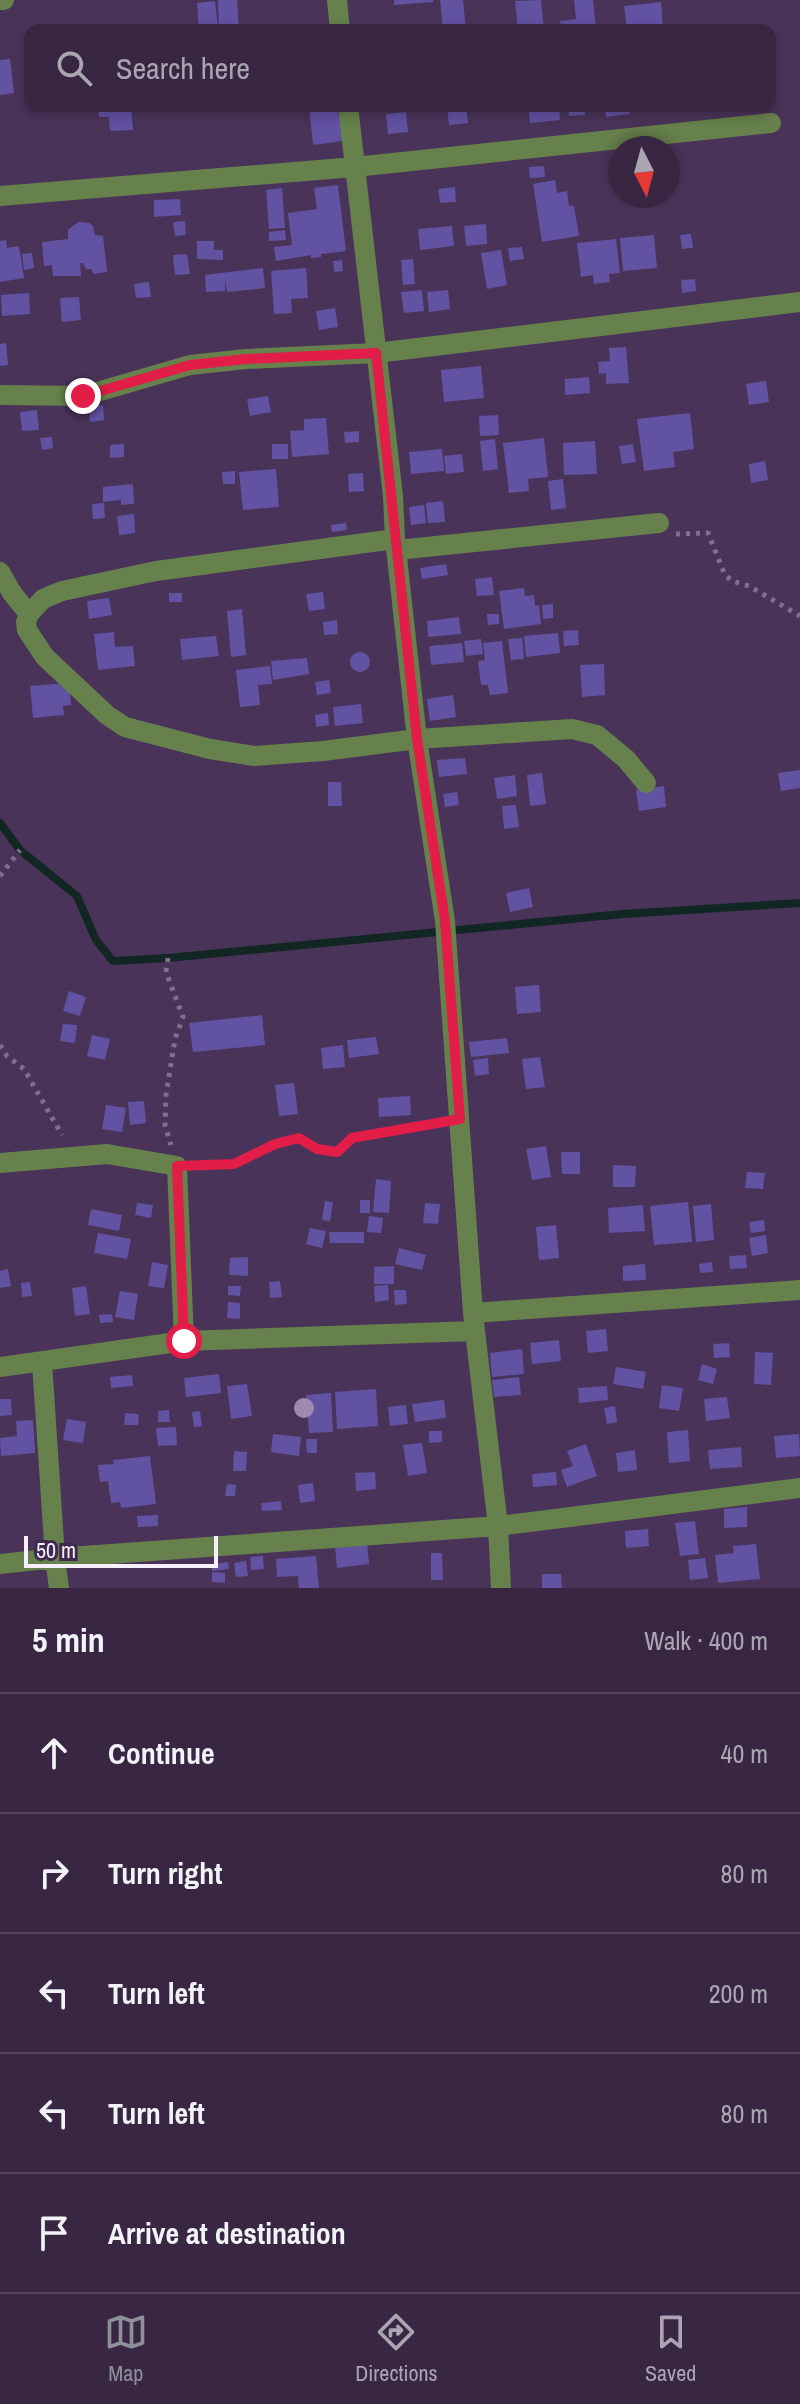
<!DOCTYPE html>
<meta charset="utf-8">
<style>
:root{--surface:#382643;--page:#3f2e4a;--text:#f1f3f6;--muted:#aba5b2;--line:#52435c;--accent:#8c9099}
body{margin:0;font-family:"Archivo Narrow",sans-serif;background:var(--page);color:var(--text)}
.compass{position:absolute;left:608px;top:136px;width:72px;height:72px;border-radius:50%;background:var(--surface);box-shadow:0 4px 12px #0003;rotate:174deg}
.scale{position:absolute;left:24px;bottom:20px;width:194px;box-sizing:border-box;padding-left:8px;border:4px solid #f7effd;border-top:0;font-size:22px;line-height:28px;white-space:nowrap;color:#f7effd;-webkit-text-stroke:6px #3f294e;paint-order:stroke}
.stop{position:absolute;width:24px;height:24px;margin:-18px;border:6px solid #e11d48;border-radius:50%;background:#fff}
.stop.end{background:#e11d48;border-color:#fff;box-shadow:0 2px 8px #0008}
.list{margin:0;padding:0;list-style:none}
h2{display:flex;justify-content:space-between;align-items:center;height:104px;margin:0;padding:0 32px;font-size:34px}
h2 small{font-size:26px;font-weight:400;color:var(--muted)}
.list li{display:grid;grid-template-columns:52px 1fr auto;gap:24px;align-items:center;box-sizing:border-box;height:120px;padding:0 32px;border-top:2px solid var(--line)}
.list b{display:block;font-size:30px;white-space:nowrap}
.list em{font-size:26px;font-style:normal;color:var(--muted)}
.icon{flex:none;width:44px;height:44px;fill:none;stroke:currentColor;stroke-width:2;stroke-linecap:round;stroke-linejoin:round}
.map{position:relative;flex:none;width:800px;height:1588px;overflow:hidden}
.search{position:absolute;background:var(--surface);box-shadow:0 4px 12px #0003;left:24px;right:24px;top:24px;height:88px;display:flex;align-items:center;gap:20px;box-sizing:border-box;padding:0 28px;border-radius:16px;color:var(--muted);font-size:30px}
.sheet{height:704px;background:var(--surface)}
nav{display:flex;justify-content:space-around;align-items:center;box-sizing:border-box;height:112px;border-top:2px solid var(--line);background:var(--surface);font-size:22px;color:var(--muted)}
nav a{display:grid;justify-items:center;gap:4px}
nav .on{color:var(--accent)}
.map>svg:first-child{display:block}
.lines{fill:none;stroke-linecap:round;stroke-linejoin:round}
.stream{stroke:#122624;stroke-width:8}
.building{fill:#6252a2}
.path{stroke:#816f8d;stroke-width:5;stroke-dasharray:4 6;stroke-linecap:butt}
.minor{stroke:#66814b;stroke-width:20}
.tree{fill:#a088b0}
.route{stroke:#e11d48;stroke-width:10}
</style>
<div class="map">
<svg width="800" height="1588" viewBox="0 0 800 1588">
<rect width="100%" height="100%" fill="#4a3359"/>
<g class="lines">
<path class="stream" d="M0,823L20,850L77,896L96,940L113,961L168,958L623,914L800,903"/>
</g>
<path class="building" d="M218,0H237L239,30H219Z
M394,0H433V2L394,5Z
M440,0H463L466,30H443Z
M541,0L544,30H518L515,1Z
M574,0H593L596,30H562L560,21L576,19Z
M215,1L218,29L199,30L197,3Z
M661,2L663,28L627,30L624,6Z
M10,59L14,93L0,95V60Z
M98,106H131L133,130L110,131L109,117H99Z
M309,106L337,107L338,115L341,114L343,141L313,145Z
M447,106H466L468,123L449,125Z
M528,106H559L560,120L530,123Z
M568,106H584L585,115L569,116Z
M605,106H629L630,114L606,117Z
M406,112L408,132L388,134L386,114Z
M544,166L545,177L530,178L529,167Z
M555,180L557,193L567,191L569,206H574L579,236L542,242L533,184Z
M338,185L346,251L321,254V257L311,258V255L276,261L274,247L292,245L288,213L317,209L314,188Z
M455,187L456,202L440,203L438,189Z
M282,188L285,228L269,229L266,190Z
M180,199L181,215L154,217V200Z
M185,221L186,235L175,236L173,222Z
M78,222L89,223L93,226L95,235L103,236L107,272L93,274L92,269H86L83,263H80L81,276H53L52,265L44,266L42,242L68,239V230Z
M486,224L487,244L466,246L464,226Z
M452,226L454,246L420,250L418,229Z
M285,230L286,240L269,241V232Z
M691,234L693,248L682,249L680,235Z
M654,235L657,268L623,271L620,238Z
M616,239L620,273L609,274L610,282L594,284L593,275L581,277L577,243Z
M6,240L7,248L19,246L24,278L0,282V241Z
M197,241H214V250H223V260L197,259Z
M522,247L524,259L510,261L508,248Z
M501,250L507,285L487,289L481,253Z
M32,253L34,268L24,270L22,254Z
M187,254L190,274L175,275L173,255Z
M413,259L415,284L403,285L401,260Z
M342,260L343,271L334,272L333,261Z
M263,268L265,288L227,292L225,281V291L206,292L205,275Z
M306,268L308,298L291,299L292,313L274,314L271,271Z
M695,279L696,291L682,293L681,280Z
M149,282L151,297L136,298L134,284Z
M422,290L424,311L404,313L401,292Z
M448,290L450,309L429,312L427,292Z
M29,293L30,314L2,316L1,295Z
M79,297L81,320L62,322L60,298Z
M335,308L338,327L319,330L316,311Z
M6,343L8,365L0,366V344Z
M626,347L629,383L606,384V373L599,374L598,362L610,361L609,348Z
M481,366L484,398L444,402L441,370Z
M589,377L590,393L565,395V379Z
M766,381L769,402L749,405L746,384Z
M268,396L271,412L250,416L247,399Z
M103,405L104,420L90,422L88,406Z
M37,410L39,430L22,431L20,412Z
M690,413L694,449L673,452L675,467L644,471L637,419Z
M498,415L499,435L480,436L479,416Z
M326,418L329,454L292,457L290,431L304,430V419Z
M359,431V442L345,443L344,432Z
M52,437L53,448L42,450L40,438Z
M544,438L548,477L528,479L529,491L509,493L503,443Z
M495,439L498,469L483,471L480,441Z
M595,441L597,474L564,475L563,443Z
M124,444V457L110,458V445Z
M272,444H288V459H272Z
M633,444L636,462L622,464L619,446Z
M442,449L444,471L411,474L409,452Z
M462,454L464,472L446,474L444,456Z
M765,461L768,480L751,483L749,464Z
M276,469L279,507L243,510L239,472Z
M235,471V484H223L222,472Z
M363,473L364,491L349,492L348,474Z
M563,479L566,508L551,510L548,481Z
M133,484L134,504L121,505V500L103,502V487Z
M443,501L445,522L428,523L426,503Z
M104,503L105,518L93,519L92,504Z
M424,505L426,523L411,525L409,507Z
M134,514L135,533L119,535L117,516Z
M346,523L347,530L332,532L331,525Z
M446,564L448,575L422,579L420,568Z
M492,577L494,595L477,596L475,579Z
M524,588L525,596L534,595L535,606L539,605L541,624L504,629L499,591Z
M323,592L325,609L309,611L306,594Z
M169,593H182V602H169Z
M109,598L112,615L89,619L87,601Z
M553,604V618L543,619L542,605Z
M242,609L246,655L231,657L227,611Z
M487,614H499V624L488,625Z
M459,617L461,634L428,637L427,621Z
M337,620L338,634L324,635L323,622Z
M578,630L579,645L564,646L563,631Z
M114,632L115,647L133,646L135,666L98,670L94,634Z
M558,633L560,653L526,657L524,636Z
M216,636L219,656L182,660L180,639Z
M522,638L524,659L511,660L508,639Z
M481,639L483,654L466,656L464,641Z
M502,641L508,693L490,695L488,685H481L478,661L485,660L483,643Z
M462,643L464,662L431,665L429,646Z
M350 662a10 10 0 1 1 20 0a10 10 0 1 1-20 0Z
M307,658L309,674L273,680L271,661Z
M604,664L605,695L582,697L580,665Z
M270,666L272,684L258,685L260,705L240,707L236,670Z
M329,680L331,693L317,695L315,682Z
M69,683L71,705L63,706L64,715L33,718L30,686Z
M453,695L456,717L430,721L427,699Z
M361,704L363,723L335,726L333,707Z
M328,713L329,725L316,727L315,715Z
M465,758L467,774L439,777L437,760Z
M800,770V788L781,791L778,773Z
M542,773L546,804L530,806L527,775Z
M515,775L517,796L497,799L494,778Z
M328,782H341L342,806H328Z
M664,786L666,807L639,811L636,790Z
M457,792L459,805L445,807L443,794Z
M516,805L519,827L504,829L502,806Z
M529,888L533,907L510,912L506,893Z
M539,985L541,1012L517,1014L515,987Z
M69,991L86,997L80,1016L63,1011Z
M262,1015L265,1045L193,1052L189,1023Z
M63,1024L77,1025L75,1043L60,1041Z
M92,1035L110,1039L105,1060L87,1056Z
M376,1037L379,1054L349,1058L347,1040Z
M507,1038L509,1053L471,1057L469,1042Z
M343,1045L345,1067L323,1069L321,1048Z
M540,1057L545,1087L526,1089L522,1059Z
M488,1058L489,1074L475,1076L473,1060Z
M294,1083L298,1114L279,1116L275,1085Z
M410,1096L411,1115L379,1117L378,1098Z
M144,1101L146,1123L130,1125L128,1102Z
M106,1105L126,1108L122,1132L102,1129Z
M546,1146L551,1177L532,1180L526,1149Z
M561,1152H580V1174H562Z
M613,1165L636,1166L635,1187H613Z
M747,1172L765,1173L763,1189L745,1188Z
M376,1179L391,1181L389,1213L373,1212Z
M360,1200H370V1213H360Z
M325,1201L333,1202L330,1221L322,1220Z
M688,1202L692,1242L654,1245L650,1206Z
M137,1203L153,1205L151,1218L135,1215Z
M425,1203L440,1204L438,1224L423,1223Z
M711,1204L714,1240L696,1242L693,1206Z
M643,1205L645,1231L609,1233L608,1208Z
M91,1209L122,1215L119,1231L88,1225Z
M369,1216L383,1218L381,1233L367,1232Z
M764,1220L765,1231L751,1233L749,1222Z
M556,1225L559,1258L539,1260L536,1227Z
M310,1228L326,1231L322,1248L306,1244Z
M329,1232H364V1243H330Z
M98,1233L131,1239L127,1259L94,1253Z
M766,1235L768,1253L752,1256L749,1238Z
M399,1248L426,1255L422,1270L395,1264Z
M746,1255L747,1268L730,1269L729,1256Z
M248,1257V1276L229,1275L230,1258Z
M152,1262L168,1265L164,1288L148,1286Z
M712,1262L713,1272L700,1273L699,1264Z
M645,1264L646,1280L623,1281V1266Z
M394,1266V1284H374V1267Z
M8,1269L11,1286L0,1288V1271Z
M280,1281L282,1297L270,1298L269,1282Z
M30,1282L32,1296L22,1297L21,1283Z
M388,1285L389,1300L375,1302L374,1286Z
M86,1286L90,1314L75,1316L72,1288Z
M228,1286H241L240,1296L228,1295Z
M394,1290H406L407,1304L395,1305Z
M120,1291L138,1294L134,1320L115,1317Z
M228,1302L240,1303V1319L227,1318Z
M112,1314L113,1322L100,1323L99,1315Z
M606,1329L608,1351L588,1353L586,1331Z
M559,1340L561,1361L532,1364L530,1343Z
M729,1343L730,1357L714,1358L713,1344Z
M522,1349L524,1374L492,1377L490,1353Z
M755,1352L773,1353L771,1385L754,1384Z
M702,1364L717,1369L713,1384L698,1380Z
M616,1367L646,1372L643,1389L613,1384Z
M219,1374L221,1393L186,1397L184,1378Z
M132,1375L133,1386L111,1388L110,1377Z
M519,1377L521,1395L494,1397L492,1380Z
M247,1384L252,1416L231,1419L227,1386Z
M662,1385L683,1388L679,1411L659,1408Z
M607,1386L608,1400L579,1403L578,1388Z
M376,1389L378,1426L337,1429L335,1392Z
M331,1393L333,1432L309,1433L306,1395Z
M727,1397L730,1418L706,1421L704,1399Z
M0,1399H11L12,1415L0,1416Z
M444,1400L446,1418L415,1422L412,1404Z
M406,1405L408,1424L390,1426L388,1407Z
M615,1406L617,1422L607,1424L604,1408Z
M169,1410L170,1422H158V1411Z
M200,1411L202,1426L194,1427L192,1412Z
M125,1413L139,1414L138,1425H124Z
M67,1419L86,1422L83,1443L63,1440Z
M33,1420L35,1453L1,1456L0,1438L17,1436L16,1421Z
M176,1427L177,1445L158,1446L156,1428Z
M688,1430L690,1461L669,1463L667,1432Z
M429,1431H442V1442L429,1443Z
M273,1434L301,1437L299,1456L271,1452Z
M799,1434L800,1456L776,1458L774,1436Z
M306,1439H317V1453H307Z
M422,1443L427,1473L408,1476L403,1445Z
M586,1444L597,1476L567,1487L561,1470L573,1466L567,1451Z
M741,1447L742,1467L710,1469L708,1450Z
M635,1450L637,1470L618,1472L616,1453Z
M234,1451L247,1452L246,1471H233Z
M150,1456L156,1504L121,1508L120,1502L111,1503L108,1481L100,1482L98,1465L114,1464L113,1460Z
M375,1472L376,1489L356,1491L355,1473Z
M556,1472L557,1485L533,1487L532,1474Z
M313,1483L315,1501L300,1503L298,1485Z
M227,1484L236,1485L235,1496H225Z
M281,1501L282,1510L262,1511L261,1503Z
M747,1507V1527L724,1528V1509Z
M158,1515V1526L138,1527L137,1516Z
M695,1521L699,1554L680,1556L675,1523Z
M648,1529L649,1546L626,1548L625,1531Z
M367,1543L369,1564L337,1568L335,1546Z
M756,1544L760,1579L718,1583L715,1555L734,1553L733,1546Z
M431,1553H442L443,1580H431Z
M263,1556L264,1569L251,1570L250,1557Z
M316,1556L319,1588H299L298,1576L277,1577L276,1559Z
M705,1558L708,1578L690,1580L688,1560Z
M246,1561L248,1576L236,1577L234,1563Z
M228,1562L229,1569L212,1571V1564Z
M212,1572L225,1573V1583L212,1582Z
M542,1574H561L562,1588H542Z"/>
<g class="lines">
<path class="path" d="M676,534L708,533L725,575L732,581L749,586L800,616
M0,876L20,850
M168,958L166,972L183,1017L175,1039L166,1095L165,1125L171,1145
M0,1045L7,1056L24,1069L62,1135
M197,1166L234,1164L275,1144L299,1138L317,1149L337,1152L352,1138L439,1123"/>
<path class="minor" d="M0,0H4
M337,0L340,30
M348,106L393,496L395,539L417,739L445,921L473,1313
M0,196L355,167L771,123
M0,395L83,396L190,365L246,359L376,353L800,302
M395,539L156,571L62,591L43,599L29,614L26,622L27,630L45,657L107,715L125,727L210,749L254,756L323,751L417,739L572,729L597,735L626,759L646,783
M397,550L659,523
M0,572L12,593L29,614
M0,1163L107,1154L177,1166L184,1341L475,1331L473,1313L800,1290
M475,1331L498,1526L501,1588
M42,1362L55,1558L498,1526L800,1488
M0,1367L184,1341
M0,1564L55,1558L59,1588"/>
</g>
<circle class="tree" cx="304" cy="1408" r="10"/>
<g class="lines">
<path class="route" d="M83,396L190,365L246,359L376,353L417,739L445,921L460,1119L352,1138L337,1152L317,1149L299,1138L275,1144L234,1164L177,1166L184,1341"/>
</g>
</svg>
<svg class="compass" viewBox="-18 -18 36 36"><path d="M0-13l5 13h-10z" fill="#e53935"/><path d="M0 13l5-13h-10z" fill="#aba5b2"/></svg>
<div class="scale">50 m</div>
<div class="stop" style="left:184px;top:1341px"></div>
<div class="stop end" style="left:83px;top:396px"></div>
<div class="search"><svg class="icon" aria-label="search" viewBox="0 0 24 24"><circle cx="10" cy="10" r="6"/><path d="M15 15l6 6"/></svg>Search here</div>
</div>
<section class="sheet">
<h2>5 min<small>Walk · 400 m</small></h2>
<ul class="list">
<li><svg class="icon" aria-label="ahead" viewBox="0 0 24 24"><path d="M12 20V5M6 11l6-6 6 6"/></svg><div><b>Continue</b></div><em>40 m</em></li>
<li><svg class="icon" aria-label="right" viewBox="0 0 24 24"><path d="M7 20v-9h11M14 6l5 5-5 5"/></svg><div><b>Turn right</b></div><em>80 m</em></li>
<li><svg class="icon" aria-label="left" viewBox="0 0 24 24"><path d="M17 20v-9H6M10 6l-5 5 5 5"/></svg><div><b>Turn left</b></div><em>200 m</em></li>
<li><svg class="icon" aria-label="left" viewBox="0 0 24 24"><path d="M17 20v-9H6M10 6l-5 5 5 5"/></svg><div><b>Turn left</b></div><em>80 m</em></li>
<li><svg class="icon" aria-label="arrive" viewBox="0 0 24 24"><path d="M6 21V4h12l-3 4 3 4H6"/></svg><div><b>Arrive at destination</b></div></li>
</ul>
</section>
<nav>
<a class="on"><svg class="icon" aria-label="map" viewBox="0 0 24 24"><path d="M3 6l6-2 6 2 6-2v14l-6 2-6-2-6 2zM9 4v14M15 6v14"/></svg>Map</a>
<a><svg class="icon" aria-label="directions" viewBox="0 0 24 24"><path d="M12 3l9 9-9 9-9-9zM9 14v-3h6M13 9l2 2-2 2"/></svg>Directions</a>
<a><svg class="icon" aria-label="saved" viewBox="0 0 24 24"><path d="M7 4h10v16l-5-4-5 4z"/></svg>Saved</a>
</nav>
